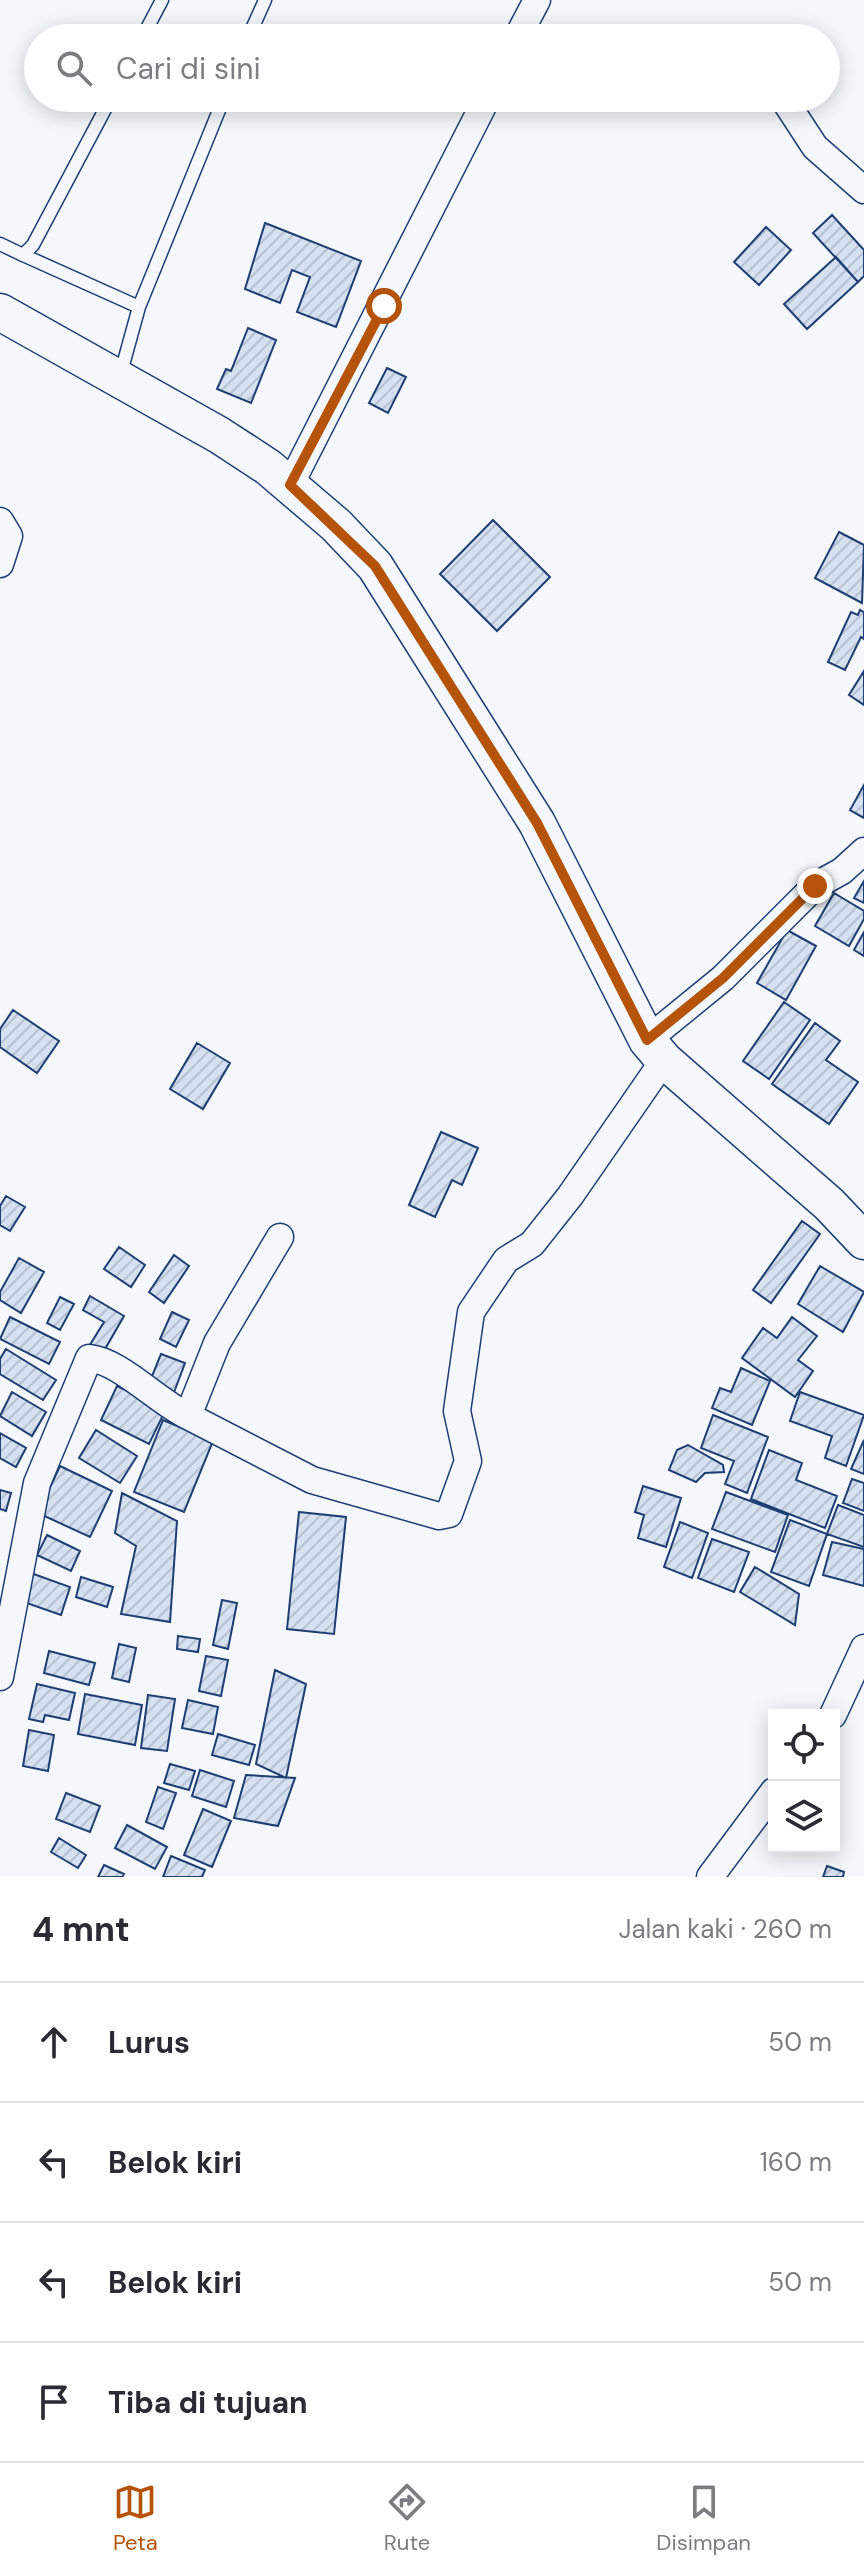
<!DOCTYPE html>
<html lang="id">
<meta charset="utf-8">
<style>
:root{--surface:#fff;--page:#f2f2f3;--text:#2b2b33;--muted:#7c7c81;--line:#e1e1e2;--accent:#b45309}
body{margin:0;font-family:"DM Sans",sans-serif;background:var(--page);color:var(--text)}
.controls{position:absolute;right:24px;bottom:24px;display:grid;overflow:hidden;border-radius:0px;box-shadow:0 4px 20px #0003}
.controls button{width:72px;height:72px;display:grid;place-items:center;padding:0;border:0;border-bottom:2px solid var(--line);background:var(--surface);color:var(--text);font:40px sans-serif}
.stop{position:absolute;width:24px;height:24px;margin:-18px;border:6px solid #b45309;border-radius:50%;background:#fff}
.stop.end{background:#b45309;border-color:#fff;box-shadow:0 2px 8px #0008}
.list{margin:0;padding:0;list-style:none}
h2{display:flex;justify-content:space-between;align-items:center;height:104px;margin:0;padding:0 32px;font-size:34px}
h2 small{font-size:26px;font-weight:400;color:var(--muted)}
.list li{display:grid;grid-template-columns:52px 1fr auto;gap:24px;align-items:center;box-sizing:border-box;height:120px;padding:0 32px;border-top:2px solid var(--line)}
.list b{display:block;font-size:30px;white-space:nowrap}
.list em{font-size:26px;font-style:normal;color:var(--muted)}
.icon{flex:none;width:44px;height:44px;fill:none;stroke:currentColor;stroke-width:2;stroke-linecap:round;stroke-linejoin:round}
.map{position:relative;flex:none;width:864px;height:1877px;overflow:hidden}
.search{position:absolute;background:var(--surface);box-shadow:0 4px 20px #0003;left:24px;right:24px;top:24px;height:88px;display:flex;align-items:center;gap:20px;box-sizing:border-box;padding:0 28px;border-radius:44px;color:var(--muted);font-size:30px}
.sheet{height:584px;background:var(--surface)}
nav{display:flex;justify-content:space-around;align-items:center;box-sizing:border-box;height:112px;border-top:2px solid var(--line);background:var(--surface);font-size:22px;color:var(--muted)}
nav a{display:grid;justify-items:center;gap:4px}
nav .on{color:var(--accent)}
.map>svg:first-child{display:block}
.building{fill:url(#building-hatch);stroke:#1d3f73;stroke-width:2}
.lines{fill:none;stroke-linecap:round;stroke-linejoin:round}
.lane-casing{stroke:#1d3f73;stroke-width:15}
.street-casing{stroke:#1d3f73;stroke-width:29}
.secondary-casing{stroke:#1d3f73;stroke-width:39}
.lane{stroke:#f4f7fb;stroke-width:12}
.street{stroke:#f4f7fb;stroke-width:26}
.secondary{stroke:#f4f7fb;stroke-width:36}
.route{stroke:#b45309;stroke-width:10}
</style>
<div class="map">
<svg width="864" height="1877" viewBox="0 0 864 1877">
<defs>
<pattern id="building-hatch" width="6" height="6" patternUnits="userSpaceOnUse" patternTransform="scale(2)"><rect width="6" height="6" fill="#d5e0f0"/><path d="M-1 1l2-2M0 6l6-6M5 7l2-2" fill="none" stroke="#b6c1d1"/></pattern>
</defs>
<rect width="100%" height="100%" fill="#f4f7fb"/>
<path class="building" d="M832,215L864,250V276L858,282L813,233Z
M265,223L361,261L336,327L297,312L310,277L292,270L280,303L245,289Z
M766,227L791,250L759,285L734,262Z
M836,257L858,282L807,329L784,304Z
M248,328L276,340L251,403L217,389L226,369L231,371Z
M387,368L406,377L388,413L369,403Z
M493,520L550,577L497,631L440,574Z
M839,532L864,545L862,603L815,578Z
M860,610L864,612V639L861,637L845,670L828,662L851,612L858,615Z
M864,671V705L849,695Z
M864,785V818L850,810Z
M864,881V903L854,898Z
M834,893L864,911V919L849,946L815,926Z
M787,930L816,946L786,1000L757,983Z
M864,932V956L854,950Z
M784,1002L810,1020L769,1079L743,1061Z
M13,1010L59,1041L37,1073L0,1047V1029Z
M815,1023L840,1041L826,1060L858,1082L829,1124L772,1084Z
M197,1043L230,1063L203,1109L170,1089Z
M441,1132L478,1148L462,1185L452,1180L435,1217L409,1205Z
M6,1196L25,1207L10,1231L0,1225V1206Z
M802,1221L820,1234L771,1303L753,1290Z
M119,1247L145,1265L131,1287L104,1269Z
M174,1255L189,1266L164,1303L149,1292Z
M19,1258L44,1272L21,1313L0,1300V1292Z
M820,1266L864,1292L843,1332L798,1304Z
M90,1296L124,1316L101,1356L88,1348L104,1322L83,1310Z
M60,1297L74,1304L60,1330L47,1323Z
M172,1312L189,1320L176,1347L160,1339Z
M10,1317L60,1342L49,1364L0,1339Z
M792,1317L817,1336L798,1360L813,1371L795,1397L742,1358L763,1328L777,1338Z
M6,1349L56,1380L43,1400L0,1374V1359Z
M161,1354L185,1363L173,1395L148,1386Z
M741,1368L770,1381L752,1425L712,1408L720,1388L731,1392Z
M117,1386L166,1409L149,1444L101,1420Z
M12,1392L46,1412L32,1436L0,1416Z
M800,1392L864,1415L846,1466L825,1458L832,1436L790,1421Z
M713,1415L768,1437L747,1493L725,1484L734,1461L701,1448Z
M163,1420L213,1441L184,1512L134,1492Z
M96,1430L137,1456L120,1483L79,1458Z
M0,1433L26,1448L16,1467L0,1458Z
M864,1440V1474L851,1469Z
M688,1445L723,1465L724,1472L705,1473L696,1482L669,1470L677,1450Z
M769,1450L802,1463L796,1480L837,1496L825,1528L751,1499Z
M60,1466L112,1491L90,1537L38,1513Z
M852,1479L864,1483V1511L843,1503Z
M643,1486L681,1498L666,1547L638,1538L644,1515L635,1512Z
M0,1490L11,1493L6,1511L0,1509Z
M726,1492L788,1515L775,1552L712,1529Z
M122,1493L177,1521L170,1622L121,1614L136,1546L115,1533Z
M838,1505L864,1515V1547L827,1534Z
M299,1512L346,1517L334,1634L287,1629Z
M790,1520L827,1534L809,1586L771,1572Z
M680,1522L708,1533L692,1578L664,1567Z
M47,1535L80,1551L71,1571L37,1555Z
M712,1539L749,1552L734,1592L698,1578Z
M832,1542L864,1549V1586L823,1575Z
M755,1567L799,1594L795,1625L740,1592Z
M28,1572L70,1587L61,1615L18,1600Z
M81,1577L113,1587L107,1607L76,1597Z
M222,1600L237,1603L228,1649L213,1645Z
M178,1636L200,1639L198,1652L177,1649Z
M119,1644L136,1648L129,1682L112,1678Z
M49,1651L95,1663L89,1685L44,1673Z
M206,1656L228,1660L221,1696L199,1691Z
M275,1670L306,1684L286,1778L256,1764Z
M37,1684L75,1693L69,1720L45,1715L43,1722L29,1719Z
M85,1694L142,1705L135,1745L78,1734Z
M148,1695L175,1699L167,1751L141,1748Z
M188,1700L218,1707L213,1734L182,1728Z
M29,1730L54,1735L48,1771L23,1766Z
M218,1734L255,1745L249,1765L212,1755Z
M170,1764L195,1771L189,1790L164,1783Z
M200,1770L234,1781L226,1807L192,1796Z
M246,1775L295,1778L278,1826L234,1818Z
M158,1787L176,1793L163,1829L146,1822Z
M66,1793L100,1806L90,1832L56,1819Z
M203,1809L231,1821L212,1867L184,1855Z
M127,1825L167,1847L155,1869L115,1848Z
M59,1838L86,1855L78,1868L51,1852Z
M171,1856L205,1870L202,1877H163Z
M104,1865L124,1874L122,1877H98Z
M827,1866L844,1872L843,1877H823Z"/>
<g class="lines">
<g class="lane-casing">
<path id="lane" d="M142,38L162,0
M248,38L265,0
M0,244L23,255L33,245L111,98
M23,255L139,307
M120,376L139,307L224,98"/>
</g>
<g class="street-casing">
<path id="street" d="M517,38L537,0
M783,98L815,147L864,190
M290,485L487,98
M0,521L9,536L0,564
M647,1040L723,978L815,886L842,871L864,851
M188,1416L312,1480L439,1516L449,1514L468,1461L457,1411L471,1312L506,1260L532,1244L570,1196L664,1060
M0,1677L37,1483L89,1358C120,1361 158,1402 188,1416L217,1343L280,1237
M833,1715L864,1648
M710,1877L774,1791"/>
</g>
<g class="secondary-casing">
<path id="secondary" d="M0,312L219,435L268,467L336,525L375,566L537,823L647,1040L664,1060L829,1204L864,1241"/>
</g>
<use href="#lane" class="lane"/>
<use href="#street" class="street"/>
<use href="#secondary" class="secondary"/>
</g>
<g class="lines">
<path class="route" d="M384,306L290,485L375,566L537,823L647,1040L723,978L815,886"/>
</g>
</svg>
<div class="controls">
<button><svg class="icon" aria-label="locate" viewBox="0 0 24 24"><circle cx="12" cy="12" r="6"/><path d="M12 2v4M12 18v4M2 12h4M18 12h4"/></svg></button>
<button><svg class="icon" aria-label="layers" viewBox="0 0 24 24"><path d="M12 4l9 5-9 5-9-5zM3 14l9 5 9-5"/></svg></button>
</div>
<div class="stop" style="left:384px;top:306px"></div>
<div class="stop end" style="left:815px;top:886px"></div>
<div class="search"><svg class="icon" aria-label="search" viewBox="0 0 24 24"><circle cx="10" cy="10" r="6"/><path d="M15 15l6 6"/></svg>Cari di sini</div>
</div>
<section class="sheet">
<h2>4 mnt<small>Jalan kaki · 260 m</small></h2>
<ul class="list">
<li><svg class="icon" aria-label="ahead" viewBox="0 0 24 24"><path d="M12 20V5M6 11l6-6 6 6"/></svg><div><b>Lurus</b></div><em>50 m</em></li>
<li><svg class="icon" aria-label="left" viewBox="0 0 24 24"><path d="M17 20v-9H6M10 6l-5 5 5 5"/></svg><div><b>Belok kiri</b></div><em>160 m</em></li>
<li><svg class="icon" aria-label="left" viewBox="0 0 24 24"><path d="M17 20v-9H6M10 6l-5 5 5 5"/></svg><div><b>Belok kiri</b></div><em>50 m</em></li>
<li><svg class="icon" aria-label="arrive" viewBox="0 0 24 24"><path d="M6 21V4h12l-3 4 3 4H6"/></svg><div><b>Tiba di tujuan</b></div></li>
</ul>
</section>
<nav>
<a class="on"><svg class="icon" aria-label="map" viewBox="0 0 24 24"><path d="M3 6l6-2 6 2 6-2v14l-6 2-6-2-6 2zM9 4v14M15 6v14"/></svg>Peta</a>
<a><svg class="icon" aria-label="directions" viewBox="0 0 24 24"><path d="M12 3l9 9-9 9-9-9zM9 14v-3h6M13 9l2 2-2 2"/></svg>Rute</a>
<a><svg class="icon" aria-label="saved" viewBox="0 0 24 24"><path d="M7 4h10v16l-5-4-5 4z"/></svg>Disimpan</a>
</nav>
